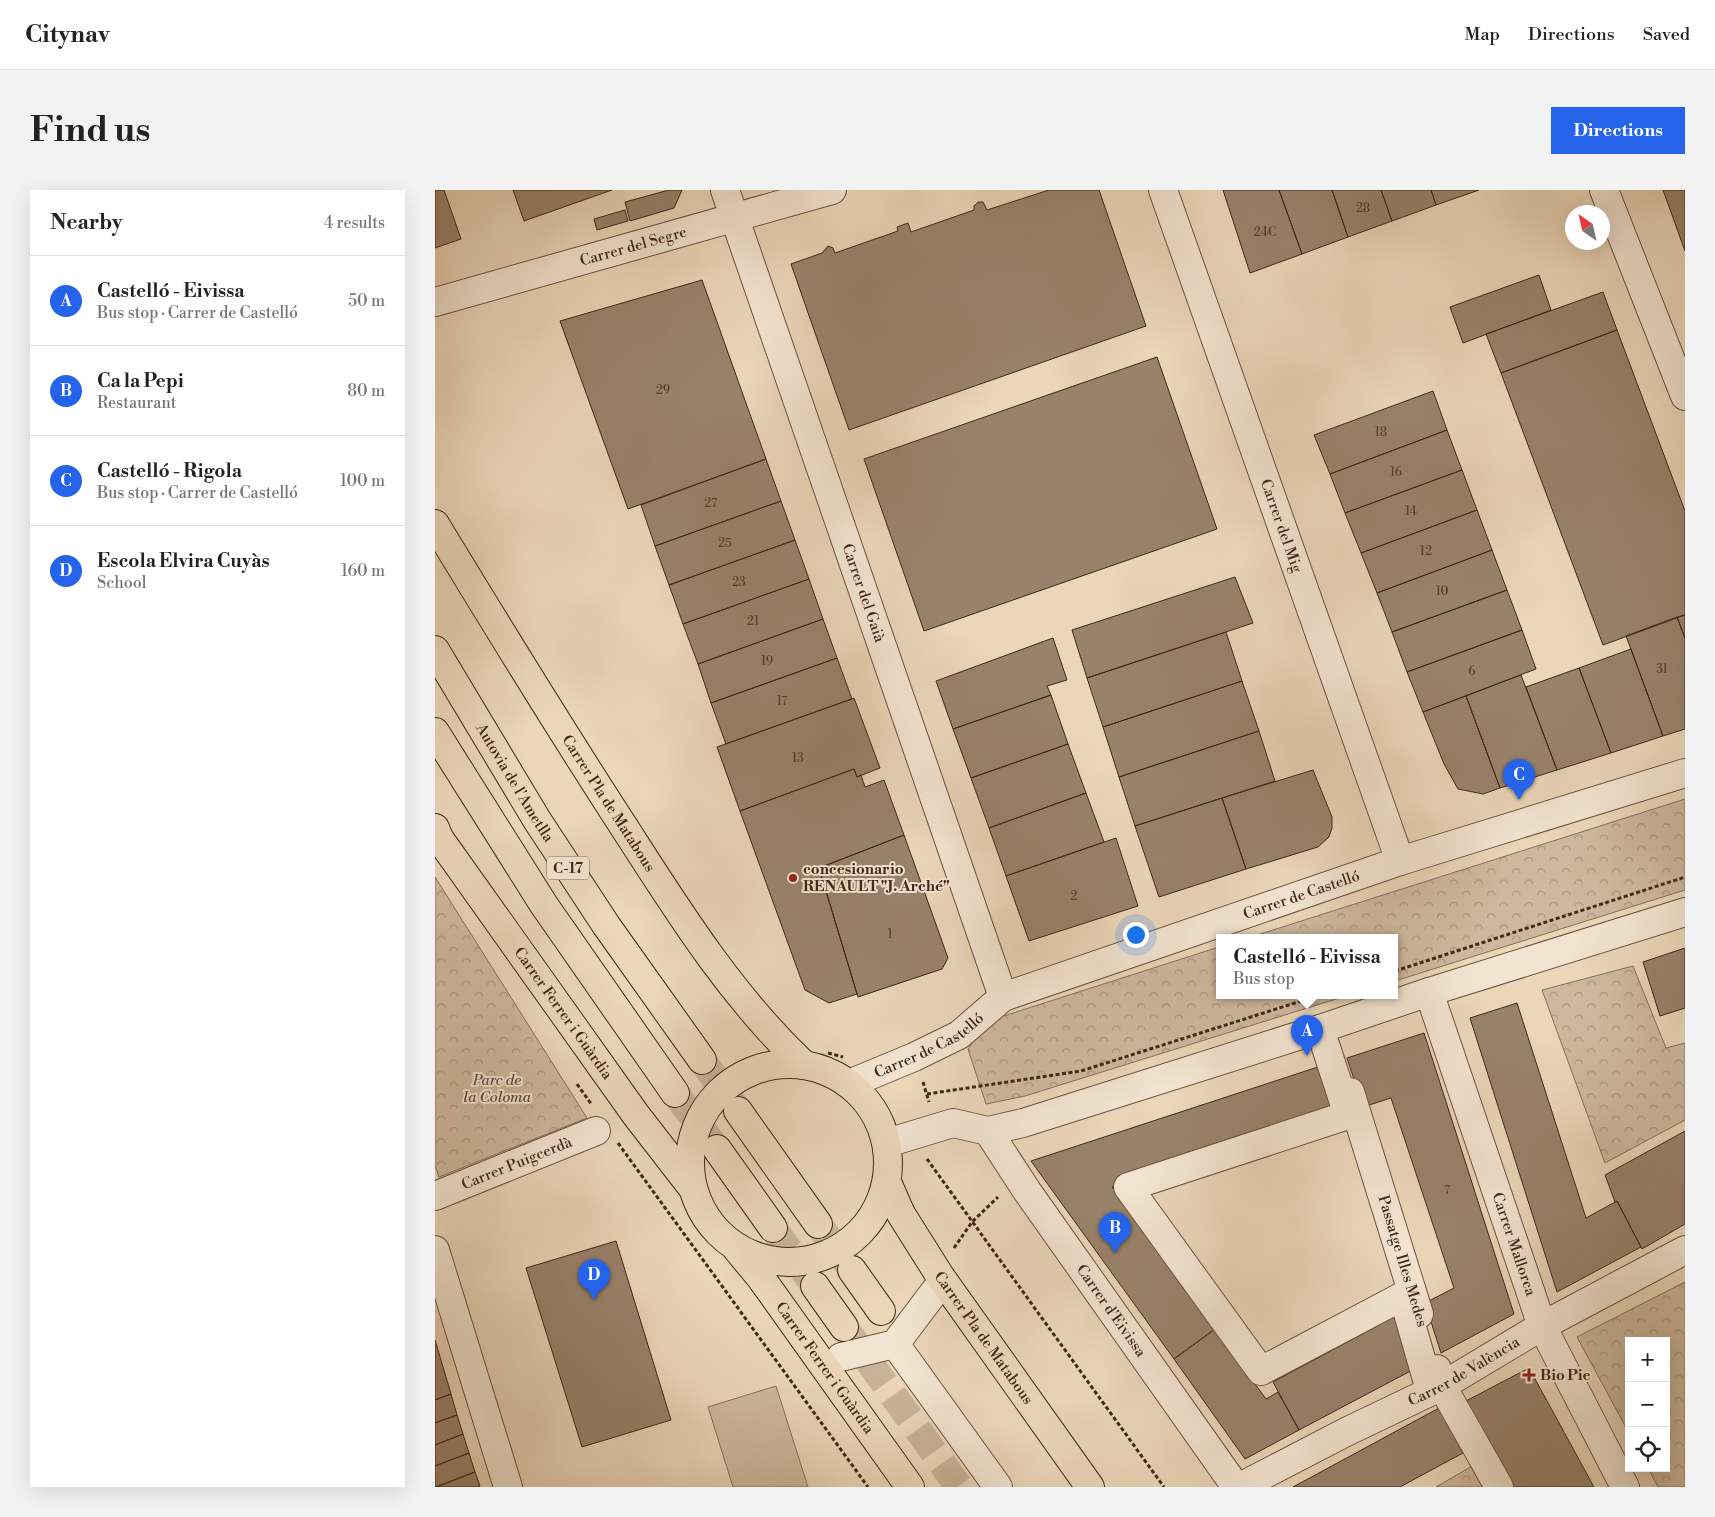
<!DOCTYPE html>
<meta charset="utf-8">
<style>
:root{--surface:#fff;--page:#f2f2f2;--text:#222;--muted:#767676;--line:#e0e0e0;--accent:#2563eb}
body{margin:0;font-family:"Libre Bodoni",serif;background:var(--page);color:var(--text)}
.controls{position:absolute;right:15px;bottom:15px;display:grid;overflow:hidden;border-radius:0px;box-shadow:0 5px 20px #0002}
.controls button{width:45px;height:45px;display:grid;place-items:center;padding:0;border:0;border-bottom:1px solid var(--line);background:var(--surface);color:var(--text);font:25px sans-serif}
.compass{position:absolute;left:1130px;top:15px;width:45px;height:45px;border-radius:50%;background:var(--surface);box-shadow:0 5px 20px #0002;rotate:326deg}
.you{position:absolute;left:700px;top:744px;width:18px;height:18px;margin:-12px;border:4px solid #fff;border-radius:50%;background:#1a73e8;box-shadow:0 0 0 8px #1a73e833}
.badge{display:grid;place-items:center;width:32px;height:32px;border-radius:50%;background:var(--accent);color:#fff;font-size:16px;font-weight:700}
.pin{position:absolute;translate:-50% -41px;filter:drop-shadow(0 1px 2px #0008)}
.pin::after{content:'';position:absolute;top:26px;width:18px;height:15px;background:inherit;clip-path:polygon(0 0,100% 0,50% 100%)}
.popup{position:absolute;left:781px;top:744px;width:182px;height:65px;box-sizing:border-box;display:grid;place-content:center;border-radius:0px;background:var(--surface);filter:drop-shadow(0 1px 4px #0005);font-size:16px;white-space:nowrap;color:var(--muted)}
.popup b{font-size:19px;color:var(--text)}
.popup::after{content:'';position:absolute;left:50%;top:100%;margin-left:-10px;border:10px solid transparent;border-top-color:var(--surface)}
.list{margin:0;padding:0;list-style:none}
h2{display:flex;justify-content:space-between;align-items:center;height:65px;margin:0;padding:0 20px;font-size:21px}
h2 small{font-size:16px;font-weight:400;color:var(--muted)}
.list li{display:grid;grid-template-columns:32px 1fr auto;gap:15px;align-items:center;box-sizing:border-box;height:90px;padding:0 20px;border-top:1px solid var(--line)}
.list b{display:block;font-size:19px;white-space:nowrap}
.list p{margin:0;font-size:16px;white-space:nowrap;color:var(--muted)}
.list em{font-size:16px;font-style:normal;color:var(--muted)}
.icon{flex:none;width:28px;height:28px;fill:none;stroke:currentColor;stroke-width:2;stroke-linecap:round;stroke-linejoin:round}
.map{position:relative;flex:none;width:1250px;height:1297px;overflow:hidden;border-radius:0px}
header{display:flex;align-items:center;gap:30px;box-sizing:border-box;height:70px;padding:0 25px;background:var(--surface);border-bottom:1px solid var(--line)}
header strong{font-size:24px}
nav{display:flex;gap:28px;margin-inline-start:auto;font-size:18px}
.intro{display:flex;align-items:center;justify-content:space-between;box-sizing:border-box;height:120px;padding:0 30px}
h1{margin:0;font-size:35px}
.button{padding:12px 22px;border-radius:0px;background:var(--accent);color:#fff;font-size:18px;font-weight:700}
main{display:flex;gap:30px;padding:0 30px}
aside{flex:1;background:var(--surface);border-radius:0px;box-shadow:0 5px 20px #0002}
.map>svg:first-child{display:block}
.forest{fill:url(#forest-crowns);stroke:#886f5a}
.pitch{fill:#ceb89d;stroke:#886f5a}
.building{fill:#99826b;stroke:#412618}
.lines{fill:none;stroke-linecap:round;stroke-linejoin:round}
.highway-tunnel{stroke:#c9b398;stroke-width:28;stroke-dasharray:28 14;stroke-linecap:butt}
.minor-casing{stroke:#6c5240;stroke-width:30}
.major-casing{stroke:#412618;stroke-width:30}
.highway-casing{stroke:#412618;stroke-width:30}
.path{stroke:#412618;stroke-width:3;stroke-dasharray:4 2.5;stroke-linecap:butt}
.minor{stroke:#f2e4d1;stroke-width:28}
.major{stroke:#ebd6b8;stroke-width:28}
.highway{stroke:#ebd6b8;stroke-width:28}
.poi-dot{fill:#8f2418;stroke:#f2e4d1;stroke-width:2}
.labels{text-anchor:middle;stroke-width:4;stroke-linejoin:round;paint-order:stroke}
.number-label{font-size:12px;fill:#573d2d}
.shield{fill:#f2e4d1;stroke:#765f50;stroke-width:1}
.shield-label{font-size:14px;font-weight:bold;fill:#412618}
.street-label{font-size:15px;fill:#412618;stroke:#f2e4d1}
.poi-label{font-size:15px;font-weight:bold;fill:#412618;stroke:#f2e4d1;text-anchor:start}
.park-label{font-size:15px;font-style:italic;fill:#644a39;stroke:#f2e4d1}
</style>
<header>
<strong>Citynav</strong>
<nav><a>Map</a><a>Directions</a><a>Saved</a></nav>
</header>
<div class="intro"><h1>Find us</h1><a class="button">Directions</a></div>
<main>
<aside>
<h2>Nearby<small>4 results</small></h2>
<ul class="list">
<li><span class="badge">A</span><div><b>Castelló - Eivissa</b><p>Bus stop · Carrer de Castelló</p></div><em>50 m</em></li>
<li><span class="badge">B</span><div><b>Ca la Pepi</b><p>Restaurant</p></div><em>80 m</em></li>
<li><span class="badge">C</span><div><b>Castelló - Rigola</b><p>Bus stop · Carrer de Castelló</p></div><em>100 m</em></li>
<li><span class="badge">D</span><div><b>Escola Elvira Cuyàs</b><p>School</p></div><em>160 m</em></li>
</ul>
</aside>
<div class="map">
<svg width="1250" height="1297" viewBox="0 0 1250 1297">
<defs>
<pattern id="forest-crowns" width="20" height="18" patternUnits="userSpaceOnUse" patternTransform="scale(1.25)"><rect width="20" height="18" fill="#ceb89d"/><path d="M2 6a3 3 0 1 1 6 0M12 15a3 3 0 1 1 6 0" fill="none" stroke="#a9957f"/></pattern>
</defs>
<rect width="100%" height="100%" fill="#ebd6b8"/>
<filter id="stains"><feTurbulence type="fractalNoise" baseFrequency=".004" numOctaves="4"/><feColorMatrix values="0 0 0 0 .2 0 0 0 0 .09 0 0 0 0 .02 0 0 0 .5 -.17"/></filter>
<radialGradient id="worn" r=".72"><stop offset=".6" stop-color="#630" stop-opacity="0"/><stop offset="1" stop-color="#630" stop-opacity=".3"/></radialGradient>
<path class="forest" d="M1250,609V700L960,791V747H816Z
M0,687L152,928L4,987L0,975Z
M784,757V805H914L590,906L551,914L533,859L553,831Z
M1198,776L1231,858L1250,853V930L1170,973L1107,800Z
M1250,1092V1297H1223L1213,1278H1231V1151H1194V1243L1142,1147Z
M1039,1275L1054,1297H1001Z"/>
<path class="pitch" d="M341,1196L373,1297H298L273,1217Z"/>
<path class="building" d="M0,0H9L26,49L0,58Z
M78,0H177L89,31Z
M234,0H247L239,18L195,31L190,12Z
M614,0H664L711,136L414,240L356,74L387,63L393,56L398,58L400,63L463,41L462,37L473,33L476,42L539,20V16L543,12H548L552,20Z
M788,0H844L867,64L815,83Z
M844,0H897L913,47L867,64Z
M897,0H946L957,31L913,47Z
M946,0H996L1001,15L957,31Z
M996,0H1044L1001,15Z
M1228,0H1250V61Z
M190,20L193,31L162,40L159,29Z
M1104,85L1116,120L1028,153L1015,117Z
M267,90L331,269L193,319L125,131Z
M1168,102L1182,140L1066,183L1051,144Z
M1182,140L1250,321V425L1168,455L1066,183Z
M722,167L782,339L489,441L429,269Z
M998,201L1012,240L895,284L879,245Z
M1012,240L1027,280L910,323L895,284Z
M331,269L346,311L220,356L206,315Z
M1027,280L1042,320L926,363L910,323Z
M346,311L360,350L234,395L220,356Z
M1042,320L1057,360L942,403L926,363Z
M360,350L374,389L248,434L234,395Z
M1057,360L1072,400L957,442L942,403Z
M800,387L818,433L652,488L637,440Z
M374,389L388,429L263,474L248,434Z
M1072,400L1087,440L972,482L957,442Z
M1250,425V448L1242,427Z
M1242,427L1250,448V539L1228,546L1191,446Z
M388,429L402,468L276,513L263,474Z
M1087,440L1101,479L988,522L972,482Z
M791,442L807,491L668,537L652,488Z
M618,448L632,490L612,496L616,505L518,539L501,491Z
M1196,459L1228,546L1176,563L1144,478Z
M402,468L417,509L291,554L276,513Z
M1144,478L1176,563L1122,580L1091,497Z
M1086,485L1122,580L1065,598L1031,506Z
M807,491L824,541L684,587L668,537Z
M616,505L633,554L536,588L518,539Z
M1031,506L1065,598L1048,604L1023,599L1009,574L988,522Z
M419,508L445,578L422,587L419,579L305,621L282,557Z
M824,541L840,591L700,636L684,587Z
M633,554L651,603L554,638L536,588Z
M419,579L422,587L426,585L430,597L449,590L469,645L384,678L422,804L394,813L370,800L305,621Z
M878,580L897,627V638L894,647L883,657L811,679L787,608Z
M651,603L669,652L571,686L554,638Z
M787,608L811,679L724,707L700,636Z
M469,645L513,768L507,779L423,807L384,678Z
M681,648L703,716L594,751L571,686Z
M1250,758V818L1225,826L1208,772Z
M1082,813L1151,1028L1182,1011L1206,1057L1122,1102L1035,828Z
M989,843L1079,1124L1006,1163L990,1113L1019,1098L956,908L928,917L912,868Z
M889,875L905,924L677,997L780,1139L739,1169L596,971Z
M1250,941V1034L1207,1059L1182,1011L1180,1012L1170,985Z
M181,1051L236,1230L147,1257L91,1078Z
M968,1122L985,1176L864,1240L838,1192Z
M780,1139L831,1209L843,1202L864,1240L810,1269L739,1169Z
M0,1150L16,1204L0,1210Z
M1094,1178L1159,1297H1075L1029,1212Z
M16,1204L22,1225L0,1233V1210Z
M1004,1218L1028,1263L965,1297H858Z
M22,1225L28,1244L0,1255V1233Z
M28,1244L34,1263L0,1276V1255Z
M34,1263L40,1282L0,1297V1276Z
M40,1282L45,1296L42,1297H2Z"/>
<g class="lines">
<path class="highway-tunnel" d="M267,870L303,921
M240,903L282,959
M383,1034L417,1080
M338,1038L380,1096
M409,1137L524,1297"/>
<g class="minor-casing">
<g id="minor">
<path id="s1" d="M290,0L568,807"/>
<path id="s2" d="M728,0L965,671"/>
<path d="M1169,0L1250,206"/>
<path id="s3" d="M0,112L397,0"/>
<path id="s4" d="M994,802L1107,1136L1190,1297"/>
<path d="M885,839L913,925L693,997L826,1181L968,1106L995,1200"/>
<path id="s5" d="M414,894L479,867L524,845L568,807L965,671L1250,583"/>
<path d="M915,902L984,1124"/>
<path id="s6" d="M553,941L592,1001L801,1297"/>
<path d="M452,953L518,933L553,941L588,933L885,839L994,802L1250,722"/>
<path id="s7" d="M0,1006L161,941"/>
<path d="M0,1060L73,1297"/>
<path d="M460,1154L563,1297"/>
<path d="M406,1167L460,1154L500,1101"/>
<path d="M1002,1179L1007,1196L1064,1297"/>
<path id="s8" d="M805,1297L911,1242L1007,1196L1107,1136L1250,1060"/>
</g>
</g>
<g class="major-casing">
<g id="major">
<path id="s9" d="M0,334C62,436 124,537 189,637C243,721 296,806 369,875"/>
<path id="s10" d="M4,648L201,925L256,996"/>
<circle cx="354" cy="973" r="99"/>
<path id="s11" d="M452,992L466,1024L505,1086L655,1297"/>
<path id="s12" d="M302,1059L326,1088L475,1297"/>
</g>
</g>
<g class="highway-casing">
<g id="highway">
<path id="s13" d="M0,460L102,630L171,735L267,870"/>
<path d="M0,542L109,715L240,903"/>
<path d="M0,638L4,648"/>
<path d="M303,921L383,1034"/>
<path d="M282,959L338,1038"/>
<path d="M417,1080L446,1121"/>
<path d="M380,1096L409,1137"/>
</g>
</g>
<path class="path" d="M960,781L1250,687
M393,863L408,867
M488,892L494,912
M142,894L157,915
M492,904L646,881L885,805
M183,953L433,1297
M492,969L729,1297
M519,1058L537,1032L563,1007"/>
<use href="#minor" class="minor"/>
<use href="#major" class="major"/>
<use href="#highway" class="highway"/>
</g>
<g class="poi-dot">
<circle cx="358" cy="688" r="5"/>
<path d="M1091.5 1177.5h5v5h5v5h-5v5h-5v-5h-5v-5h5z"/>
</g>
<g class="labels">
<g class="number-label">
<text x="928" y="22">28</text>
<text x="830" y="46">24C</text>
<text x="228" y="204">29</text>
<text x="946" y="246">18</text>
<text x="961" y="286">16</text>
<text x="276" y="317">27</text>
<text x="976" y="325">14</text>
<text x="290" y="357">25</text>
<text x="991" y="365">12</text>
<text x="304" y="396">23</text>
<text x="1007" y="405">10</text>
<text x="318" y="435">21</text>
<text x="332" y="475">19</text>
<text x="1227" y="483">31</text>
<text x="1037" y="485">6</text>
<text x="347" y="515">17</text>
<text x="363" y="572">13</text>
<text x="639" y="710">2</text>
<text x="455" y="748">1</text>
<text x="1012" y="1004">7</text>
</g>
<rect class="shield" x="112" y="666.5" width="42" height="23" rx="4"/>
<g class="shield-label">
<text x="133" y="683">C-17</text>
</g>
<g class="street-label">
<text dy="5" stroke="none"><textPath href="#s3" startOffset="206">Carrer del Segre</textPath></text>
<text dy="5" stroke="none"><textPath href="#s2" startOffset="356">Carrer del Mig</textPath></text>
<text dy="5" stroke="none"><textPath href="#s1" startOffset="426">Carrer del Gaià</textPath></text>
<text dy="5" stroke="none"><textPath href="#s13" startOffset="155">Autovia de l'Ametlla</textPath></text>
<text dy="5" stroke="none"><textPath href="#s9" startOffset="329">Carrer Pla de Matabous</textPath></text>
<text dy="5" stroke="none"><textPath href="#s5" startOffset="494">Carrer de Castelló</textPath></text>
<text dy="5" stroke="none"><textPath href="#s10" startOffset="215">Carrer Ferrer i Guàrdia</textPath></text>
<text dy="5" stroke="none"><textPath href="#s5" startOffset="89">Carrer de Castelló</textPath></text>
<text dy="5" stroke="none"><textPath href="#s7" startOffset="88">Carrer Puigcerdà</textPath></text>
<text dy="5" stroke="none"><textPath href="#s4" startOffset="266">Carrer Mallorca</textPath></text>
<text transform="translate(968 1071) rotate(73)" y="5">Passatge Illes Medes</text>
<text dy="5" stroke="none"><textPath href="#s6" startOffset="218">Carrer d'Eivissa</textPath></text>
<text dy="5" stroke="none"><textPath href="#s11" startOffset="184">Carrer Pla de Matabous</textPath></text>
<text dy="5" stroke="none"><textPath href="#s12" startOffset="148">Carrer Ferrer i Guàrdia</textPath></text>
<text dy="5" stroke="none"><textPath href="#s8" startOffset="252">Carrer de València</textPath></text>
</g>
<g class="poi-label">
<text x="368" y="684">concesionario<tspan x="368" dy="17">RENAULT "J. Arché"</tspan></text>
<text x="1105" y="1190">Bio Pie</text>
</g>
<g class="park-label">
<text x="62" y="895">Parc de<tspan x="62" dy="17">la Coloma</tspan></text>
</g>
</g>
<rect width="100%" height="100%" filter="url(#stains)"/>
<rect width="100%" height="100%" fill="url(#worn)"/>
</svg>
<div class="controls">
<button>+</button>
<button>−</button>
<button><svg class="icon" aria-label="locate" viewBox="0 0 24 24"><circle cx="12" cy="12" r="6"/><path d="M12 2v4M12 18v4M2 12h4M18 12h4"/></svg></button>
</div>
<svg class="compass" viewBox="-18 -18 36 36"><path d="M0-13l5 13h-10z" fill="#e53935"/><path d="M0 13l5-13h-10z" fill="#767676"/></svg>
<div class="you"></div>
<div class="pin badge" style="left:872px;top:866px">A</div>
<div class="popup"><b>Castelló - Eivissa</b>Bus stop</div>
<div class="pin badge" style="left:680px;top:1063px">B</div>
<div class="pin badge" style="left:1084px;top:610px">C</div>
<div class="pin badge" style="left:159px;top:1110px">D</div>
</div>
</main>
